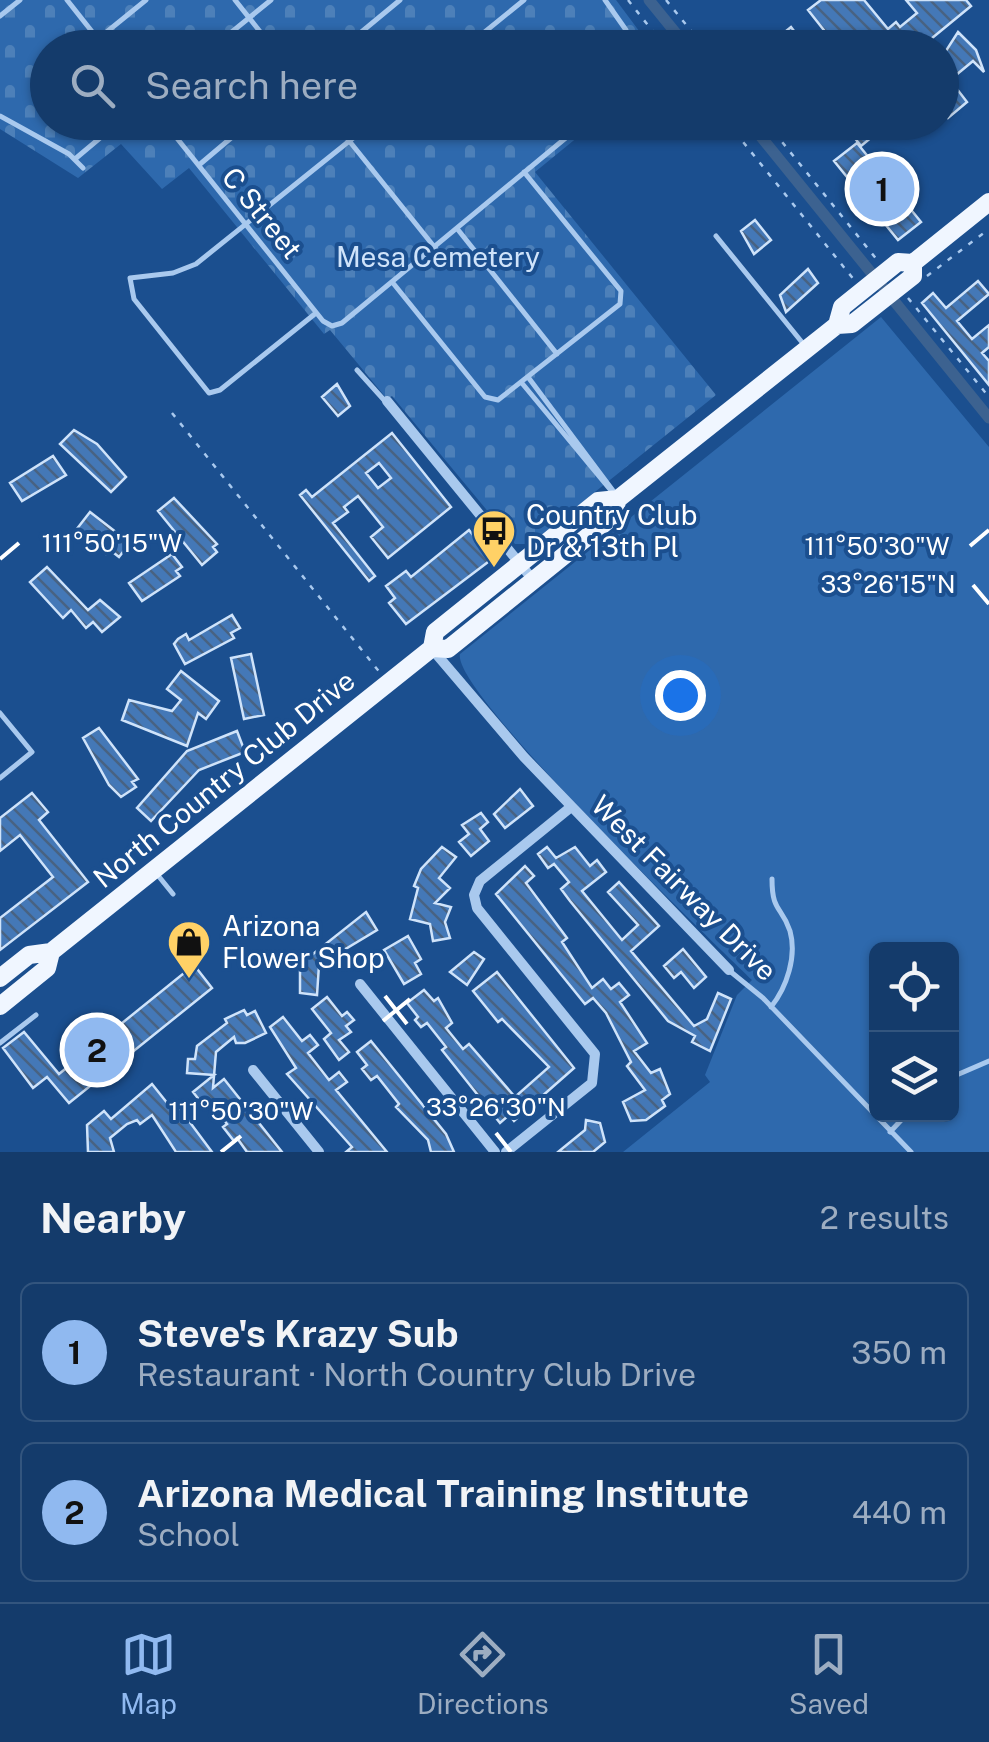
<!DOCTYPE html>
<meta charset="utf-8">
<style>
:root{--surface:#143b6b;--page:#214673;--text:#f1f3f6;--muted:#9dadc1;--line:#33557e;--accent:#90b9f0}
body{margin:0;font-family:"Public Sans",sans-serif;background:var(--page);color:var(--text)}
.controls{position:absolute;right:30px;bottom:30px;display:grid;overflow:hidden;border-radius:15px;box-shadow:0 2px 8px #0004}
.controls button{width:90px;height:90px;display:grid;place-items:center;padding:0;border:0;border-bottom:2px solid var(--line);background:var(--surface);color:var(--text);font:50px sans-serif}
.you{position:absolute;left:680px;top:695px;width:35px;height:35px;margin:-25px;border:8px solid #fff;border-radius:50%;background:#1a73e8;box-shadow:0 0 0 15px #1a73e833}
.badge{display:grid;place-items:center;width:65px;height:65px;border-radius:50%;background:var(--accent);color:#111;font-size:32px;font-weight:700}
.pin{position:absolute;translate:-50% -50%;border:5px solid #fff;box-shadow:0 2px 10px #0006}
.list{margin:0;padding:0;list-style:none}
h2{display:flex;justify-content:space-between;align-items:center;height:130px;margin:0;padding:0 40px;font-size:42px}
h2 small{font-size:32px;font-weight:400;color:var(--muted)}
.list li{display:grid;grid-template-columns:65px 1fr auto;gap:30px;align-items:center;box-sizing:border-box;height:140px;margin:0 20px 20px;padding:0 20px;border:2px solid var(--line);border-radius:15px}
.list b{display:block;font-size:38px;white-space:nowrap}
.list p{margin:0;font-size:32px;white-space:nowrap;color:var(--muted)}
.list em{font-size:32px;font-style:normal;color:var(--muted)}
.icon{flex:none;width:55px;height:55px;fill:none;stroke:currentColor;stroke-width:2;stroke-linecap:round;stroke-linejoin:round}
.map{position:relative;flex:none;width:989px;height:1152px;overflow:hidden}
.search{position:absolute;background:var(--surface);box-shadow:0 2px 8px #0004;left:30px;right:30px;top:30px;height:110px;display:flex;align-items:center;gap:25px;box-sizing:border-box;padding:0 35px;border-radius:55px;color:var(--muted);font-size:38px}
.sheet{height:450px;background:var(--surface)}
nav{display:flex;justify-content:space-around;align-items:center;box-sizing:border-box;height:140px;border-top:2px solid var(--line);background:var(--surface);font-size:28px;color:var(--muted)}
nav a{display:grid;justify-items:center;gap:5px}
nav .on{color:var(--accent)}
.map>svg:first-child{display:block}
.green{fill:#2e69ad;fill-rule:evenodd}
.cemetery{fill:url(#cemetery-stones)}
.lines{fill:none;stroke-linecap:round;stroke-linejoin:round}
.canal{stroke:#3c6290;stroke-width:11}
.building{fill:url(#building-back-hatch);stroke:#cfe3fa;stroke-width:2.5;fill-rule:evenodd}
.path{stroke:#a9c9ee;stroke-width:2.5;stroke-dasharray:5 8;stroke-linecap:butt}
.service{stroke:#a9c9ee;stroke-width:5}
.minor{stroke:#a9c9ee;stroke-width:10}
.primary{stroke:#f0f6ff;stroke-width:18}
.ticks{fill:none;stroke:#fff;stroke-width:4}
.labels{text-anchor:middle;stroke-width:8;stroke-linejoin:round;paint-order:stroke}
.street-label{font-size:28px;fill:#fff;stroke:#1b4f8f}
.park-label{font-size:28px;fill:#cfe3fa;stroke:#1b4f8f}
.poi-label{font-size:28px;fill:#fff;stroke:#1b4f8f;text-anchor:start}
.ticks-label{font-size:25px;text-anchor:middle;fill:#fff;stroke:#1b4f8f;stroke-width:8;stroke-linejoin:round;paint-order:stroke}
</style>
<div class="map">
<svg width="989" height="1152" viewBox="0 0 989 1152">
<defs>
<pattern id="cemetery-stones" width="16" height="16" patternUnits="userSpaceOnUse" patternTransform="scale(2.5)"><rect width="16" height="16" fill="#2e69ad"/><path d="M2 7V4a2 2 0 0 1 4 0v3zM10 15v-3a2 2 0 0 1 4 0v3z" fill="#4d80b9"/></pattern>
<pattern id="building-back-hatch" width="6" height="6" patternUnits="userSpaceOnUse" patternTransform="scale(2.5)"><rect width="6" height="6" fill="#4478b7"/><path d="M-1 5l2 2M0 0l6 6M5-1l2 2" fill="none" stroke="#486282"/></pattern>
</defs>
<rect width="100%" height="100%" fill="#1b4f8f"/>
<path class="green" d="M881,317L989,447V1152H623L710,1082L705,1075L737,995L752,980C711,940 451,691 460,654ZM876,949H952V1114H876Z"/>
<path class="cemetery" d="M0,0H616L651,47L48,48V122L595,123L535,172L716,395L530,544H515L392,396L387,399L330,330L324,334L189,168L162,189L121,144L78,178L0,129Z"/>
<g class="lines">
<path class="canal" d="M649,0L688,48
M749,122L989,418"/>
</g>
<path class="building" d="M821,0H864L888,29L896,22L900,27L917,13L906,0H966L971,6L920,48H870L866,42L858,48H838L808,10Z
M791,27L807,48H765Z
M958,32L976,50L984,72L973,61L950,80L967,102L948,118L942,110V57Z
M842,122H890L861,146Z
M857,143L921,222L898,240L834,161Z
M755,220L771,240L754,254L741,231Z
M808,269L818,283L786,312L780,295Z
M978,281L989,294L957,321L972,339L989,325V347L982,353L989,361V385L922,303L933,293L946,308Z
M337,384L350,406L338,416L322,397Z
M74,430L97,444L126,477L111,492L60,444Z
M392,433L451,507L388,558L371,537L383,527L358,496L344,507L348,512L333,523L375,576L369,581L300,495L306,490L312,497ZM379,463L391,478L378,488L366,473Z
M53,456L66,475L22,501L10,483Z
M174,498L217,544L213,547L217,552L202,565L158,511Z
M90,512L130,543L119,557L110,550L106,554L76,530Z
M469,530L492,559L406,624L389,603L395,598L386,586L406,571L411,577Z
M172,554L182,567L176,571L180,576L142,601L129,583Z
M47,567L88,610L100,600L120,617L102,632L93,622L86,628L71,610L63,618L30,582Z
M232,615L240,628L231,633L234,638L185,664L174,644L178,639L186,634L189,640Z
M251,654L264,715L244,719L231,658Z
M181,671L219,701L206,719L198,713L187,746L122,720L129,700L172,711L181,700L167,689Z
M99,728L138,779L132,782L136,787L121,797L109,785L83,738Z
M237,731L245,752L199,770L151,821L137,808L187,751Z
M520,789L533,806L505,828L494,814Z
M32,793L48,812L39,820L88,882L0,950V918L53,877L20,835L0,851V818Z
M481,813L488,822L480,829L489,841L471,856L459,842L469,834L462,825Z
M442,847L456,857L439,878L450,888L435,903L451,907L445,922L450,938L433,941L430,924L410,919L418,888L414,886L421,869Z
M547,847L556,858L575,847L590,866L597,860L606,872L582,891L622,940L638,925L608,892L619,882L659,926L631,951L694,1026L707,1019L718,993L731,999L710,1051L692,1042L695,1036L668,1021L570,901L561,889L569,882L554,864L548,868L538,854Z
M525,866L534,876L526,883L567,938L562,942L592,988L603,979L611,989L619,983L629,995L620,1002L647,1043L634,1051L651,1073L660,1069L670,1094L662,1100L665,1106L646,1120L631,1121L623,1102L645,1090L627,1066L631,1062L606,1013L593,998L585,1004L496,894Z
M366,912L377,930L319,965L317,995L300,993V957L308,958Z
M408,936L421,959L415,963L421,974L404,984L384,950Z
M683,949L706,977L694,988L681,972L674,978L664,966Z
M474,952L484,959L467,985L450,972Z
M194,965L212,988L69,1103L47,1077L33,1088L3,1048L24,1032L59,1074Z
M497,972L574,1068L514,1121L509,1115L500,1123L442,1050L446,1047L427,1023L421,1027L415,1020L418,1017L407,1003L424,990L434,1001L438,998L452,1023L446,1028L463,1049L469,1044L515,1097L549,1067L502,1019L498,1022L473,991Z
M327,997L342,1016L347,1012L354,1020L346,1026L351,1032L339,1040L349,1052L339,1060L324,1039L331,1033L312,1009Z
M244,1010L247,1015L255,1011L266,1033L245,1043H236L234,1037L216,1052L213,1088L224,1079L282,1152H247L237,1138L234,1141L223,1127L227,1124L210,1103L205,1107L193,1092L214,1075L187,1073L188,1059H195L197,1046L227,1023L225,1019Z
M283,1017L302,1041L310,1035L318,1045L308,1053L329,1080L339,1072L347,1082L336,1090L387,1152H346L352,1147L287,1074L296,1068L270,1027Z
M371,1041L446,1134L454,1152H431L428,1140L396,1107L399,1104L377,1076L371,1080L362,1069L367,1065L357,1052Z
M152,1084L172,1109L177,1105L212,1152H176L152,1115L140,1124L137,1120L127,1124L110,1138L114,1152H88L87,1125L104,1111L111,1119Z
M586,1120L600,1123L605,1142L593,1152H558L585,1130Z"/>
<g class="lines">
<path class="path" d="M628,0L666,48
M666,0L705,48
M727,122L855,281
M766,122L878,261
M927,276L989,229
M908,298L989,397
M172,413L381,674"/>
<path class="service" d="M67,0L105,48
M235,0L273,48
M605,0L626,30L625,48
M0,16L20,0
M98,39L146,0
M212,48L271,0
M342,48L400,0
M465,48L524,0
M0,116L69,154L83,168
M164,122L323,321L332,326L342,323L585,122
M334,122L436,249
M75,159L119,122
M199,165L250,122
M459,231L557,354
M716,236L805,346
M393,283L485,397L498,400L620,304L621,291L524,172
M316,313L220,390L209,393L134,299L130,278L173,273L196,264L373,122
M357,370L384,400
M528,377L617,496
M521,382L613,493
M0,713L32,752L0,778
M156,873L173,894
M731,972L763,998L911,1152
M771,1007C787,987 797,956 790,931C782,906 772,913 772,879
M0,1043L36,1015
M952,1077L989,1061
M890,1132L907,1114"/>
<path class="minor" d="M387,401L534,581
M432,649L524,757L729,970
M360,984L495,1152
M253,1070L319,1152
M506,1152L592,1083L595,1054L477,908L474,895L480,881L571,807"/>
<path class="primary" d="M837,325L842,307L898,262L913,263
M432,648L435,632L598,501L618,499
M0,978L29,955L51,952L432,648L448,649L612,517L618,499L837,325L852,324L913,276V263L989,202
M0,1006L47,968L51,952"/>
</g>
<path class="ticks" d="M970,546L989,530M0,559L19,543M973,585L989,604M385,996L407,1024M383,1021L410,999M496,1133L511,1152M221,1152L241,1136"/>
<defs>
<g id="bus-pin" transform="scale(2.25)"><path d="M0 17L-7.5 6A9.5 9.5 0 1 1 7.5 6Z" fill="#ffd166" stroke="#1b4f8f"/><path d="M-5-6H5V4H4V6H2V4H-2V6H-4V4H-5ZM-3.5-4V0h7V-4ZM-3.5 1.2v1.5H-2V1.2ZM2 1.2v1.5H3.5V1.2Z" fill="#111"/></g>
<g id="shop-pin" transform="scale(2.25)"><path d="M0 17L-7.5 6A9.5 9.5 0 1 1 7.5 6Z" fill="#ffd166" stroke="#1b4f8f"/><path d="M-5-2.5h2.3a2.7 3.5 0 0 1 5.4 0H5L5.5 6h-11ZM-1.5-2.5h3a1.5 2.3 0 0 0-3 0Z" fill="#111"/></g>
</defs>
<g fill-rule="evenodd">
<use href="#bus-pin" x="494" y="531"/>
<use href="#shop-pin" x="189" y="942"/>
</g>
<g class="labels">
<g class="street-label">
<text transform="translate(262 213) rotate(51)" y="10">C Street</text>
<text transform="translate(224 779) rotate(-39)" y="10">North Country Club Drive</text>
<text transform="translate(684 888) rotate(45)" y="10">West Fairway Drive</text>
</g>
<g class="park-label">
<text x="438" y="267">Mesa Cemetery</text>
</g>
<g class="poi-label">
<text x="526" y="525">Country Club<tspan x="526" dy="32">Dr &amp; 13th Pl</tspan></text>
<text x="222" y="936">Arizona<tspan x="222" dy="32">Flower Shop</tspan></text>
</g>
</g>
<g class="ticks-label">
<text x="112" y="552">111°50'15"W</text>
<text x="877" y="555">111°50'30"W</text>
<text x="888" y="593">33°26'15"N</text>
<text x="496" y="1116">33°26'30"N</text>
<text x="241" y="1120">111°50'30"W</text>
</g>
</svg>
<div class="controls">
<button><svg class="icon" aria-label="locate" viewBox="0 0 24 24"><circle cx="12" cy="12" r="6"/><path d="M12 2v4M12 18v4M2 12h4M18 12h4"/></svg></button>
<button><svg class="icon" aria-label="layers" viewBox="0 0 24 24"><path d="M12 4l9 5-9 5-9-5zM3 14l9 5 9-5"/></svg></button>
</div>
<div class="you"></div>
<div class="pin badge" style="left:882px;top:189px">1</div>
<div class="pin badge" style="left:97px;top:1050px">2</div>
<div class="search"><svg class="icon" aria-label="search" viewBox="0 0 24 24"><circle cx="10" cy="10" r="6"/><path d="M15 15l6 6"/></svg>Search here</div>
</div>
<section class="sheet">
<h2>Nearby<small>2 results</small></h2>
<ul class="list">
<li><span class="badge">1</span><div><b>Steve's Krazy Sub</b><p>Restaurant · North Country Club Drive</p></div><em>350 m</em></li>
<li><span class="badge">2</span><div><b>Arizona Medical Training Institute</b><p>School</p></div><em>440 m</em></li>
</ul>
</section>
<nav>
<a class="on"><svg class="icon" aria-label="map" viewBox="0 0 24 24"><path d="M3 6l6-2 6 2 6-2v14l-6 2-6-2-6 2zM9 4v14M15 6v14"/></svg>Map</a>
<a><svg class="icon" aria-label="directions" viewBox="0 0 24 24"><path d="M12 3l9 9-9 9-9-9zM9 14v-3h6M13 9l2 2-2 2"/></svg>Directions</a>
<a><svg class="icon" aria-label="saved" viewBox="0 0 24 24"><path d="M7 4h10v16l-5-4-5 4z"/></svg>Saved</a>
</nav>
